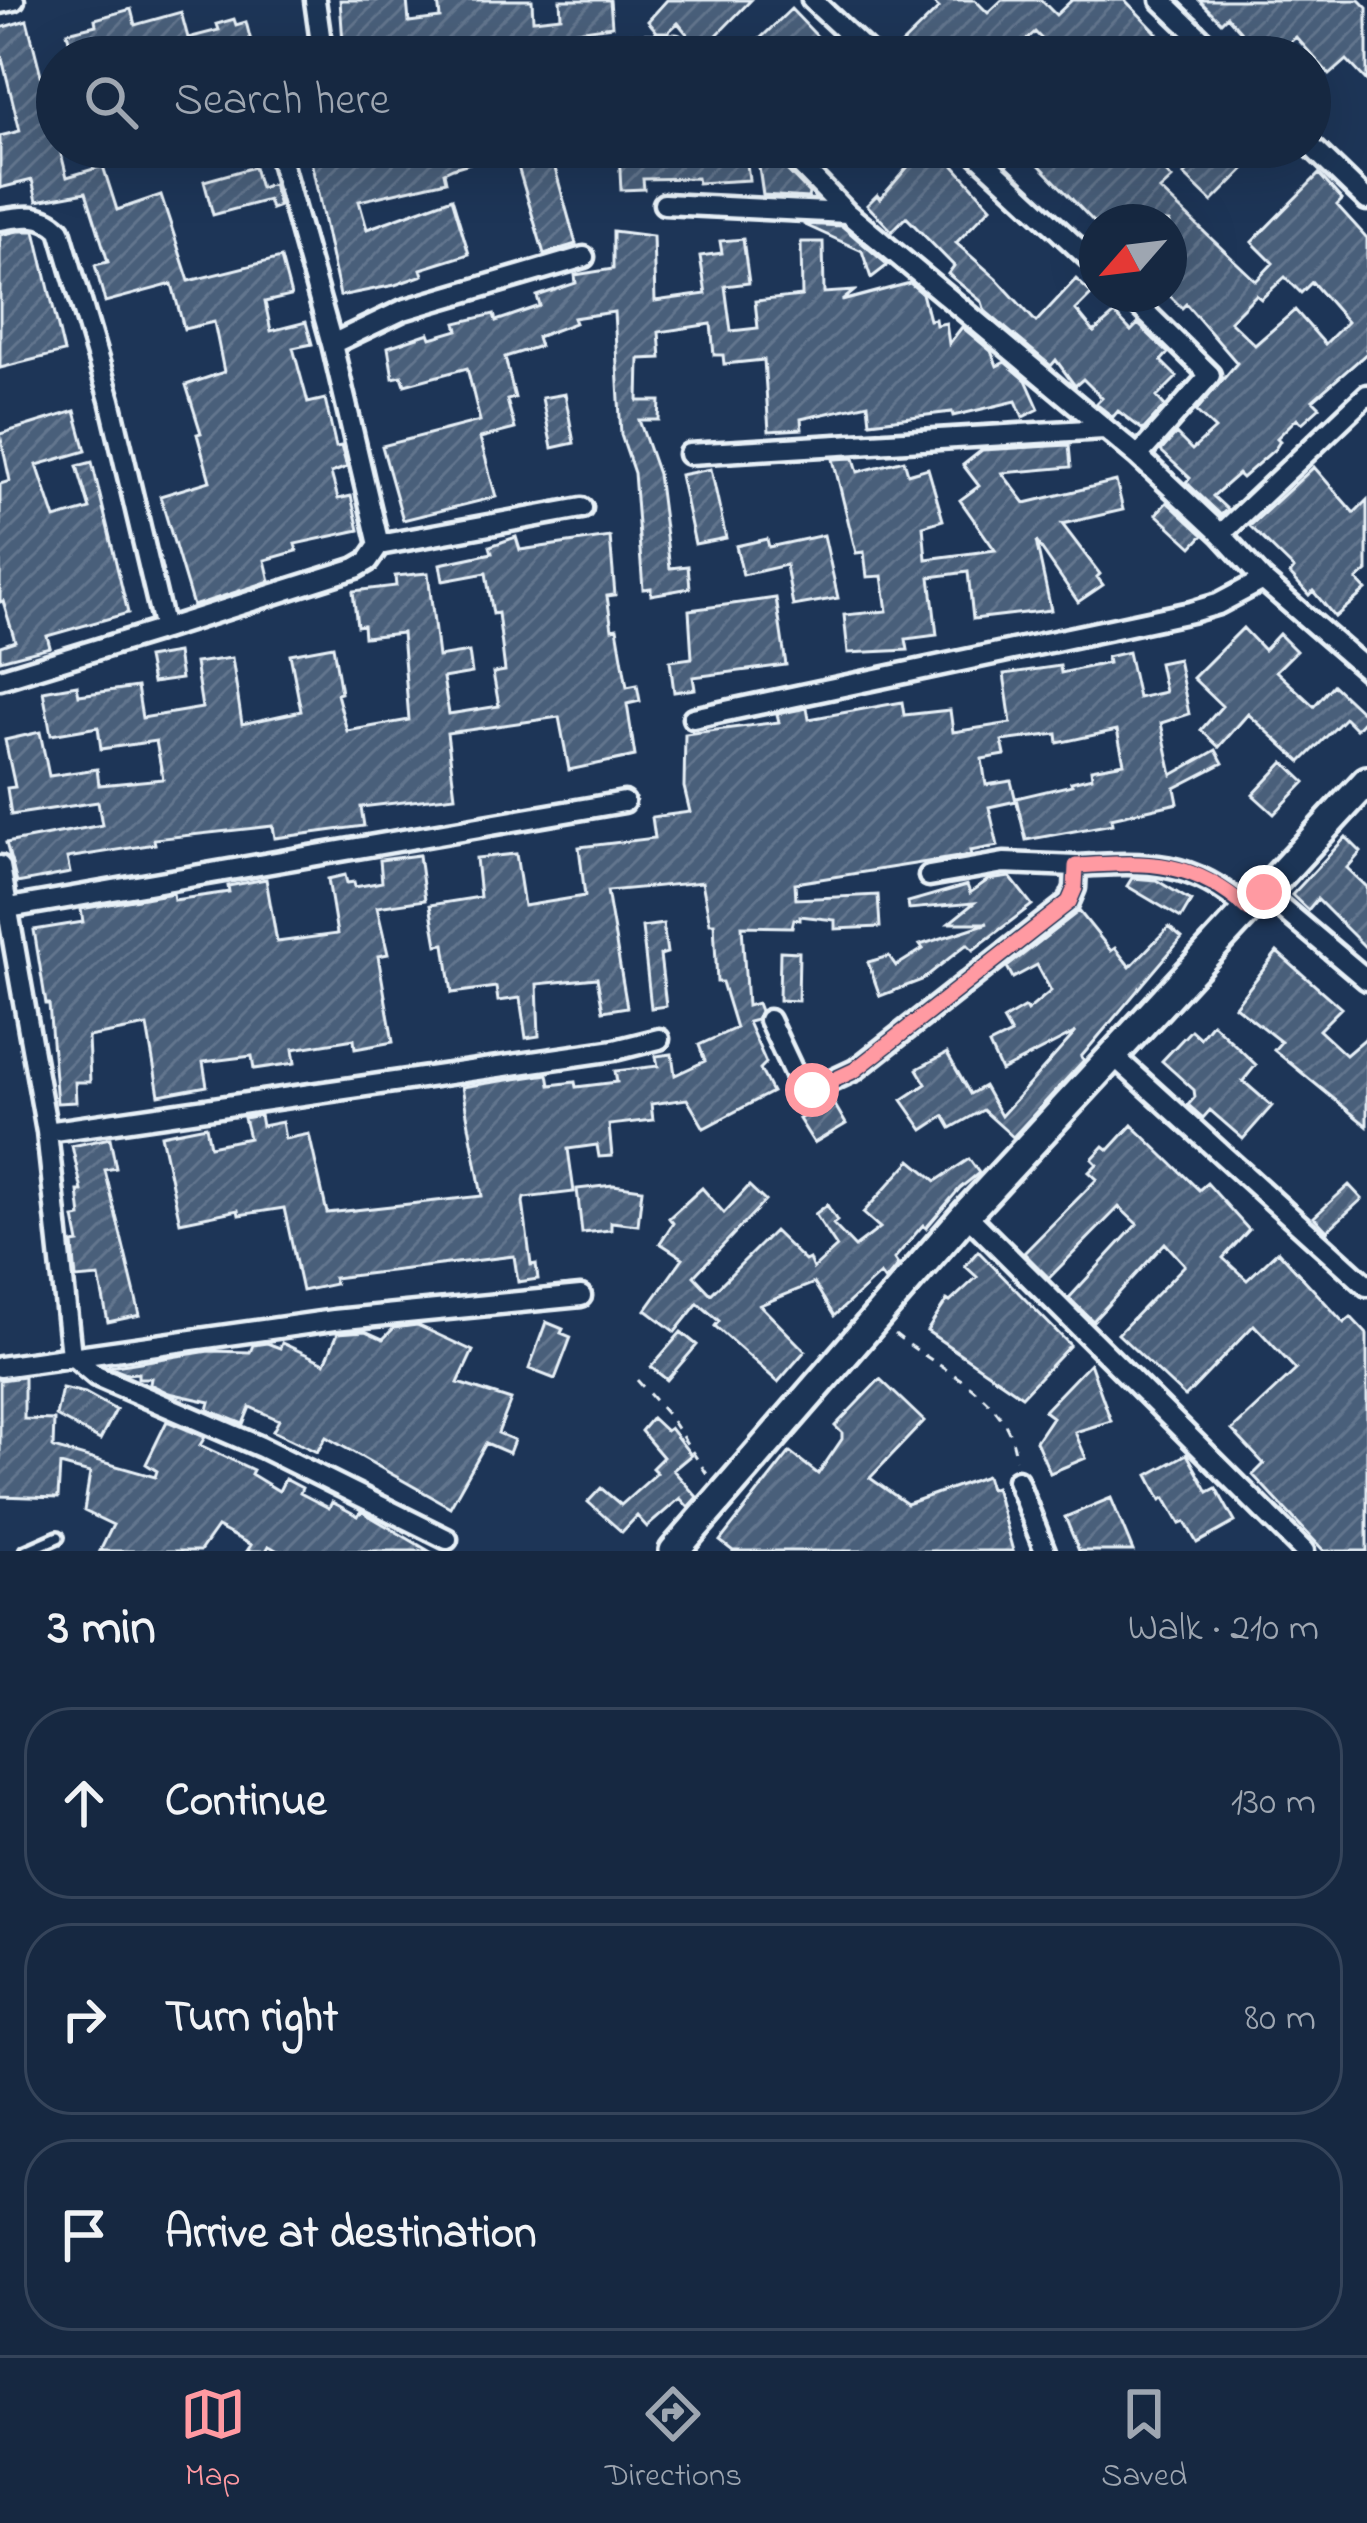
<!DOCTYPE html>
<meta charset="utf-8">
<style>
:root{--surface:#162841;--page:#23344c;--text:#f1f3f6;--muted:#9ea6b1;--line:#35445a;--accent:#ff9aa2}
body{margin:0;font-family:"Indie Flower",sans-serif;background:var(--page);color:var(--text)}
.compass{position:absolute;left:1079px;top:204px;width:108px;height:108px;border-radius:50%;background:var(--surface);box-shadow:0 12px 48px #0002;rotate:242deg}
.stop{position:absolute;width:36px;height:36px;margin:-27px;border:9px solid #ff9aa2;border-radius:50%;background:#fff}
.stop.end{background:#ff9aa2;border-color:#fff;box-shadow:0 3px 12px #0008}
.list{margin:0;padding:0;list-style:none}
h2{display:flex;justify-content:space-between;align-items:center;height:156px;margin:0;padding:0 48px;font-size:51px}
h2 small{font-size:39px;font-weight:400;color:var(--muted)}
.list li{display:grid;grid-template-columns:78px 1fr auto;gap:36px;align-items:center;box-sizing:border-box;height:192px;margin:0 24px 24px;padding:0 24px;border:3px solid var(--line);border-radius:48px}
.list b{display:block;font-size:45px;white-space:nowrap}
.list em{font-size:39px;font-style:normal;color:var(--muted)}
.icon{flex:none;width:66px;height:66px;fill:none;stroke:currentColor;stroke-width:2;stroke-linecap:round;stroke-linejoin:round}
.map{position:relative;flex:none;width:1367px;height:1551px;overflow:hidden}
.search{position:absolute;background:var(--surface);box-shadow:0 12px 48px #0002;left:36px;right:36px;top:36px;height:132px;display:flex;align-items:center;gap:30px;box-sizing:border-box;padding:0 42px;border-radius:66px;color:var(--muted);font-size:45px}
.sheet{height:804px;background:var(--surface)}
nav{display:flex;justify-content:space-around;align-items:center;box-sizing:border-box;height:168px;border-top:3px solid var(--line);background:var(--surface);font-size:33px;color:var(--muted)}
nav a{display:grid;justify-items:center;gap:6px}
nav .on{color:var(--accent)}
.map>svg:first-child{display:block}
.building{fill:url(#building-hatch);stroke:#e8f1f8;stroke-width:3;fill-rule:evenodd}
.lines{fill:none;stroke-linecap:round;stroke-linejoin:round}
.lane-casing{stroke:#e8f1f8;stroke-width:18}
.street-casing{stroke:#e8f1f8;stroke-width:27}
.secondary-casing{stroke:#e8f1f8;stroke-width:36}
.path{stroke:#e8f1f8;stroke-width:3;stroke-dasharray:9 9;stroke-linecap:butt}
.lane{stroke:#1d3557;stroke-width:9}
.street{stroke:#1d3557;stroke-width:18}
.secondary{stroke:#1d3557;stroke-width:27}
.route{stroke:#ff9aa2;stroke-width:15}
</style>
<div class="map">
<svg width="1367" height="1551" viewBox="0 0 1367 1551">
<defs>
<pattern id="building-hatch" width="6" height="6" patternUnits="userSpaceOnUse" patternTransform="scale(3)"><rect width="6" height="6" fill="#495e7a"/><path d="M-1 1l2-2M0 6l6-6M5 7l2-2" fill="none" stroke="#63768e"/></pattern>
</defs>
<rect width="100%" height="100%" fill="#1d3557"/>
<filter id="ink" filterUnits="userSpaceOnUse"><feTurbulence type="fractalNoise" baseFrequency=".00833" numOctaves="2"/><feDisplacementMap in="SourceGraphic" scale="24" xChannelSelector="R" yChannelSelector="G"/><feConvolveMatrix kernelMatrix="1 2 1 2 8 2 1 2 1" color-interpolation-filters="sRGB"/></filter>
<g filter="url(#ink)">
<path class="building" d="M340,0H407L409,22L440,18L438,0H532L533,20L561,17L560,0H610L612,26L534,37V41L432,44L433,50L392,57H351L348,43H343Z
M667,0H751L716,36L733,57H706L678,23L668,32H657L648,21Z
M930,0H975L988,13L1002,0H1041L1056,15L1072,0H1125L1180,57H1059L1035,32L1007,57H911L900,46L939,8Z
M1199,0H1359L1367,8V81L1347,60L1330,75L1296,37L1272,57L1255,36L1249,41L1227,16L1221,22Z
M131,9L135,25L181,12L188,38L219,30L217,24L234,19L236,25L246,22L255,57H73L67,32L96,25L95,19Z
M791,9L837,57H741Z
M27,20L67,177L103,166L117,210L161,195L189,281L281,258L291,296L265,302L271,331L306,322L312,344L293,348L308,403L325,399L336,447L341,446L347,467L331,473L338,499L351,496L359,530L295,544L297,551L265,560L270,581L193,606L160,496L210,481L197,434L201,433L186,385L224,372L214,322L184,329L172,284L105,302L95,265L108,262L86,192L37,201L32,180L0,188V136L20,131L0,50V28Z
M308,147H549L576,244L544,254L513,150L453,168L444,172L446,181L359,201L367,229L452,198L469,254L421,269L423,275L395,285L340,296Z
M657,147H745L749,180L698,183L697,178L643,179L644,189L621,190L619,151Z
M925,147H937L991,207L956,243L996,278L1036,322L1076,279L1092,294L1076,310L1094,332L1115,314L1131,331L1138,324L1168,353L1161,361L1177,377L1157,397L1165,406L1143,430L1118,411L1113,417L1096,404L1102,398L1083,379L1075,386L1056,360L1051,366L985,311L982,302L948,274L954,266L906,217L892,231L867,205L877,195L880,199Z
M1022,147H1143L1172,179L1160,190L1256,281L1273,263L1252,242L1319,174L1342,200L1337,205L1367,238V353L1313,400L1320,407L1302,423L1297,418L1277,438L1280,441L1275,449L1242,478L1238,474L1213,496L1227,509L1221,515L1186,482L1190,478L1161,451L1176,434L1192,450L1215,429L1196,411L1237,363L1186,304L1182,308L1169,295V222H1094ZM1285,277L1301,293L1312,282L1347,322L1325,344L1295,310L1255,345L1230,321L1256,295L1261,299Z
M1197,147H1266L1212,202L1184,175L1204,155Z
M781,164L809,193L808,198L763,195L759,167Z
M254,167L260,188L273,184L279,206L271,209L268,200L213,215L204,181Z
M803,224L842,226L888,265L871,278L862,251Z
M18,231H35L64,352L0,368V235Z
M613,231L653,236L655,301L706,294L700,256L722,253L720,241L743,239L749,283L725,286L731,331L758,328L755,301L802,296L801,242H823L824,293L854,291L842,301L910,283L922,293L929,320L935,319L936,325L946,323L949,344L962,327L991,351L997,366L1005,362L1026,380L1039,409L1023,417L1016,401L953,416L952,412L870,422L868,404L801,419L802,429L769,431L764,360L724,364L723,355H714L711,324L659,332L661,358L639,359L638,401H660L659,420H639L658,474L670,568L688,566L690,588L651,595V588L643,589L634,473L621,435L614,312L573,318L575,323L537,337L540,346L505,357L515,398L507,400L515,429L480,438L496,497L403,520L382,446L480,421L467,368L405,385L402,376L393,378L388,347L429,333L431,338L458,330L456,323L494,314L496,321L540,306L537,296L576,283L575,275L613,269Z
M565,394L574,443L552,448L542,398Z
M75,411L86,451L37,465L55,519L90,509L77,466L92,462L128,613L47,636L50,647L0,660V646L15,641L3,601L0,602V484L10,481L0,434Z
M1069,445L1071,467L1002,473L1025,503L1116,481L1123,510L1062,524L1100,574L1097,577L1103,585L1078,602L1036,541L1051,610L973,619L968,572L930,577L937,635L906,639L908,650L848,653L844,615L887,611L882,576L867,577L864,552L856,553L833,459L854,458L858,472L904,460L908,474L928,468L943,520L923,526L926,559L995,550L960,500L979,486L963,465L982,450Z
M1314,467L1354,513L1367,500V571L1357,580L1366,590L1335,617L1313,591L1309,595L1290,574L1294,569L1250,526Z
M711,469L726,538L695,544L680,475Z
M1167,502L1203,535L1192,547L1156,514Z
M824,535L838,598L793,606L786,565L743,575L736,546L767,539L769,547Z
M516,537L520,550L610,537L615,595L607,596L612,629L617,628L627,687L637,685L640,701L627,704L635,756L569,770L559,717L447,733L455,796L361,807L364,826L275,838L273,826L154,839L155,844L67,858L70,873L17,883L6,843L102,825L98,802L11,815L7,788L15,787L5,740L40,732L49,776L97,769L99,785L163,779L156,741L101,749L98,727L51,735L43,691L77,685L79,695L137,687L142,718L202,708L195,663L232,658L242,724L301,711L290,654L333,646L341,693L337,694L347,731L409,720L402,633L364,637L363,625L357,626L353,591L396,586L395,576L428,573L438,657L469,652L472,673L443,678L449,714L499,706L493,673L505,671L498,613L493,614L486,573L443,581L440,564L492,553L490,546Z
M776,598L786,665L693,677L695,689L674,692L670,661L692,658L689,610Z
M1243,628L1264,650L1279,634L1296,651L1276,671L1314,706L1333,685L1367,717L1356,729L1345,718L1301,762L1248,714L1219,747L1201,730L1222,706L1193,678Z
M1128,652L1138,698L1165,692L1159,663L1178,659L1189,714L1161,723L1172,775L1216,750L1223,763L1175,788L1178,803L1111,818L1112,824L1026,840L1016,798L1072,785L1071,782L1092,777L1091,769L1124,763L1117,730L1058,743L1057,734L1002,741L1005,755L982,759L986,785L1011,781L1016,801L989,807L998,846L970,851L971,855L795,883L796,899L878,895L880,927L835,929V920L800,916V920L794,919L792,927L742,926L747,1006L757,1003L760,1011L756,1020L748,1022L766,1063L760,1069L772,1092L704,1128L687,1099L651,1104L653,1120L609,1125L612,1156L599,1157L597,1145L568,1149L574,1192L524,1198L523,1202L531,1265L536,1264L538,1279L518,1282L514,1256L333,1278L335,1284L302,1291L284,1208L239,1215L238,1210L180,1222L161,1135L206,1126L210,1146L249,1138L244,1118L260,1115L262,1126L282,1122L285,1139L309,1134L327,1213L482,1196L462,1087L548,1074L550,1085L575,1082L576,1087L617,1082L615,1071L658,1066L656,1056L672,1054L675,1075L705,1061L699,1045L736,1028L722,982H717L714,923H710L702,882L607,891L627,1007L603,1011L597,978L537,984L539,1036L526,1038L520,998L498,1001L496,987L452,993L445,944L437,945L430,905L480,897L476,858L516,854L524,906L585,896L579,847L655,838L652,817L690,812L684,787L685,734L779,722L777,714L807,708L809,719L902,702L904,715L950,710L953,732L1011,723L1004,674L1060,666L1061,673L1108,663L1107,657Z
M177,653L181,679L152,683L147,658Z
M1284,762L1305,782L1274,814L1253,795Z
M1346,837L1361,852L1347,868L1367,887V949L1317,899L1308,910L1292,895Z
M419,855L425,900L377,907L388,954L378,956L393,1042L355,1049L354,1039L293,1049L295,1063L254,1069L252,1056L203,1062L207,1086L159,1095L147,1026L88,1037L90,1082H75L76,1102L57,1103L49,1004H46L34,930L83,922L81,909L173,893L174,900L229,892L228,886L266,879L277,942L337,934L328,879L345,875L347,883L354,882L355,887L382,882L380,860Z
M1010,877L1032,905L973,950L967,944L922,980L880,996L868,962L889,956L896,966L923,949L920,945L988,923H949L974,903L909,909L908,902L967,885L970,893L988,880Z
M1132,878L1156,880L1191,901L1181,918L1127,886Z
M1079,911L1111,951L1115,948L1130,967L1169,927L1182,938L1081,1057L1084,1060L1013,1137L983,1110L951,1128L944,1116L923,1130L902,1100L926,1084L917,1069L947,1053L970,1094L984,1086L1001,1116L1076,1032L1001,1071L989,1045L1011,1034L1003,1020L1025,1007L1027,1011L1051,991L1037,965L1013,978L1007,967Z
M663,924L667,953L660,955L666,1006L651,1008L642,927Z
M780,951L799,952L798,1001L779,1000Z
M1277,952L1341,1008L1319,1030L1346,1055L1367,1037V1126L1274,1050L1281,1042L1235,1006Z
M1212,1023L1256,1065L1243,1081L1272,1106L1243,1139L1210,1110L1203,1118L1188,1105L1195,1097L1194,1090L1162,1061L1191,1030L1200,1038Z
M832,1100L846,1124L814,1143L799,1119Z
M1132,1125L1199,1190L1207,1183L1249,1230L1223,1258L1247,1280L1278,1251L1344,1323L1351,1317L1367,1334V1551H1324L1253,1475L1264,1464L1232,1430L1296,1370L1254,1325L1185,1397L1118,1334L1185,1265L1165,1243L1093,1321L1069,1298L1137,1224L1119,1207L1049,1278L1024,1253L1097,1179L1089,1172L1097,1164L1092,1159L1104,1146L1109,1150Z
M110,1138L116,1168L105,1170L140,1315L108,1322L99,1277L76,1279L73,1244L79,1243L74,1218L81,1217L78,1191H82L72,1146Z
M969,1159L979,1173L960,1188L926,1228L923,1225L894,1259L898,1265L885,1281L880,1274L834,1316L814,1283L760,1305L805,1351L778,1382L715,1326L719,1321L698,1303L675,1332L646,1310L683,1258L660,1243L673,1223L669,1218L702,1188L724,1213L749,1186L765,1201L694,1276L711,1294L774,1231L805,1261L809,1259L813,1269L837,1247L815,1214L827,1205L837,1221L833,1224L855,1247L880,1228L863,1213L911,1160L936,1181Z
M613,1185L642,1189L638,1225L611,1222V1230L582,1233L577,1189Z
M1349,1185L1362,1199L1327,1231L1314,1217Z
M978,1251L1070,1345L1022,1396L927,1331L947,1300L950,1302L977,1277L965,1266Z
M546,1322L563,1329L561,1333L571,1337L555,1379L529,1369Z
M417,1325L473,1351L458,1383L511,1400L498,1433L514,1440L509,1453L486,1443L450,1507L326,1437L317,1452L273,1431L279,1420L250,1407L243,1424L208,1410L210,1402L169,1393L150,1384L151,1378H138V1373L126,1374L109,1367L209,1351L250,1352L253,1345L267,1343L280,1348L282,1343L325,1363L338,1333L365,1331L383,1339L394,1328Z
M681,1332L697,1345L667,1380L651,1367Z
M1090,1363L1111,1421L1075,1432L1086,1458L1050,1473L1036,1441L1052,1417L1044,1411Z
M24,1377V1419L54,1420L53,1448L155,1477L157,1471L146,1464L167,1421L205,1437L200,1445L253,1470L251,1474L279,1491L285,1479L302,1488L300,1493L329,1508L332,1502L358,1516L361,1511L429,1551H278L269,1546L266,1551H247L251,1545L217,1527L200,1551H100L113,1525L84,1511L90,1473L60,1465L58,1498L0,1496V1380Z
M880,1379L924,1421L870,1478L907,1504L986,1476L990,1489L995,1487L1013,1551H733L720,1541L790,1452L818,1474L842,1439V1433L835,1426Z
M62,1388L85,1393L116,1410L100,1440L56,1416Z
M652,1418L666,1431L670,1428L691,1455L673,1470L697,1497L688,1507L680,1498L647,1527L637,1516L622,1532L588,1502L601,1488L621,1505L657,1473L652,1468L663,1457L641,1431Z
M1187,1454L1208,1492L1216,1488L1235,1522L1197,1543L1185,1522L1180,1524L1165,1498L1161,1500L1148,1475Z
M1111,1498L1133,1551H1079L1065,1517Z"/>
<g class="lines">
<g class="lane-casing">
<path id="lane" d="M26,1551L58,1537"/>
</g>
<g class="street-casing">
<path id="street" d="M315,0L323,57
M812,0L873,57
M1161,0L1220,57
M0,3L14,0
M538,57L597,45L675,46L686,57
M1310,145L1367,200
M277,147L332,344L379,545L582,508
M783,147L847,213L1138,456L1221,534L1263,580L1367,670
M969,147L1097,266
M664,204L847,213
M0,220C23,216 42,212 60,230L110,400L164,629L356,568L368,561L379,545
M1127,294L1210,375L1138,456
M332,344L403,310L584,257
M689,454L1104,429
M1221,534L1367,395
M0,679L164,629
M693,718L1191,612L1218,604L1263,580
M0,866L47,1132L71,1355L96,1376L261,1447L447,1539
M929,876L1004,863L1076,866
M1264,893L1367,980
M9,908L624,802
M769,1020L800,1086L812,1090L855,1070L1069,902L1075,888L1076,866C1148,862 1191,859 1248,910
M1115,1057L1367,1286
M47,1132L615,1050L659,1039
M966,1214L1304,1551
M0,1367L334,1320L581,1296
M1017,1480L1045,1551"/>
</g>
<g class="secondary-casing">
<path id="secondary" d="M674,1551L966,1214L1367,781"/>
</g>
<path class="path" d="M895,1334C941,1372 1009,1394 1016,1459
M637,1380L668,1415L707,1474"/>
<use href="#lane" class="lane"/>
<use href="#street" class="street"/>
<use href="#secondary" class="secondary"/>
</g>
</g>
<g class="lines" filter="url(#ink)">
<path class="route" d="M812,1090L855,1070L1069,902L1075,888L1076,866C1148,862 1192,858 1249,910L1264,892"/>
</g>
</svg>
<svg class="compass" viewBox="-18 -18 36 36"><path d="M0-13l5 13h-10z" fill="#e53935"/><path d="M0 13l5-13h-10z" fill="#9ea6b1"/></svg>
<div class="stop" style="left:812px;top:1090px"></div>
<div class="stop end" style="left:1264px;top:892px"></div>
<div class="search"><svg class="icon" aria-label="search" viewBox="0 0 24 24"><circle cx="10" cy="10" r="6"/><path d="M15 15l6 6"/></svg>Search here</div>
</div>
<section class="sheet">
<h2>3 min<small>Walk · 210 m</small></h2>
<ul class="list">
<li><svg class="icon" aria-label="ahead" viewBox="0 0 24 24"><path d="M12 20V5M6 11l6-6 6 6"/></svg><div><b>Continue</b></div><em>130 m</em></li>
<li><svg class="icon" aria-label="right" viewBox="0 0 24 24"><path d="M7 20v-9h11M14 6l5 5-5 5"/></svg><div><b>Turn right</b></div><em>80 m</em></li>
<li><svg class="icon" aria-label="arrive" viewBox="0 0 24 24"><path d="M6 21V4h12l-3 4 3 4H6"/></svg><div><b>Arrive at destination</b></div></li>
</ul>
</section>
<nav>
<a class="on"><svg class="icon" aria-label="map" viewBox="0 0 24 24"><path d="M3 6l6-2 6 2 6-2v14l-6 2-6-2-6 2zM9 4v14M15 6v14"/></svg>Map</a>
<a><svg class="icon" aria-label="directions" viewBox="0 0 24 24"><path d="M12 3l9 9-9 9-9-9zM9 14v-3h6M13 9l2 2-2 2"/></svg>Directions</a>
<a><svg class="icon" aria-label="saved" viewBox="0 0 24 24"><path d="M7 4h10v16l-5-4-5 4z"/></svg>Saved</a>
</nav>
